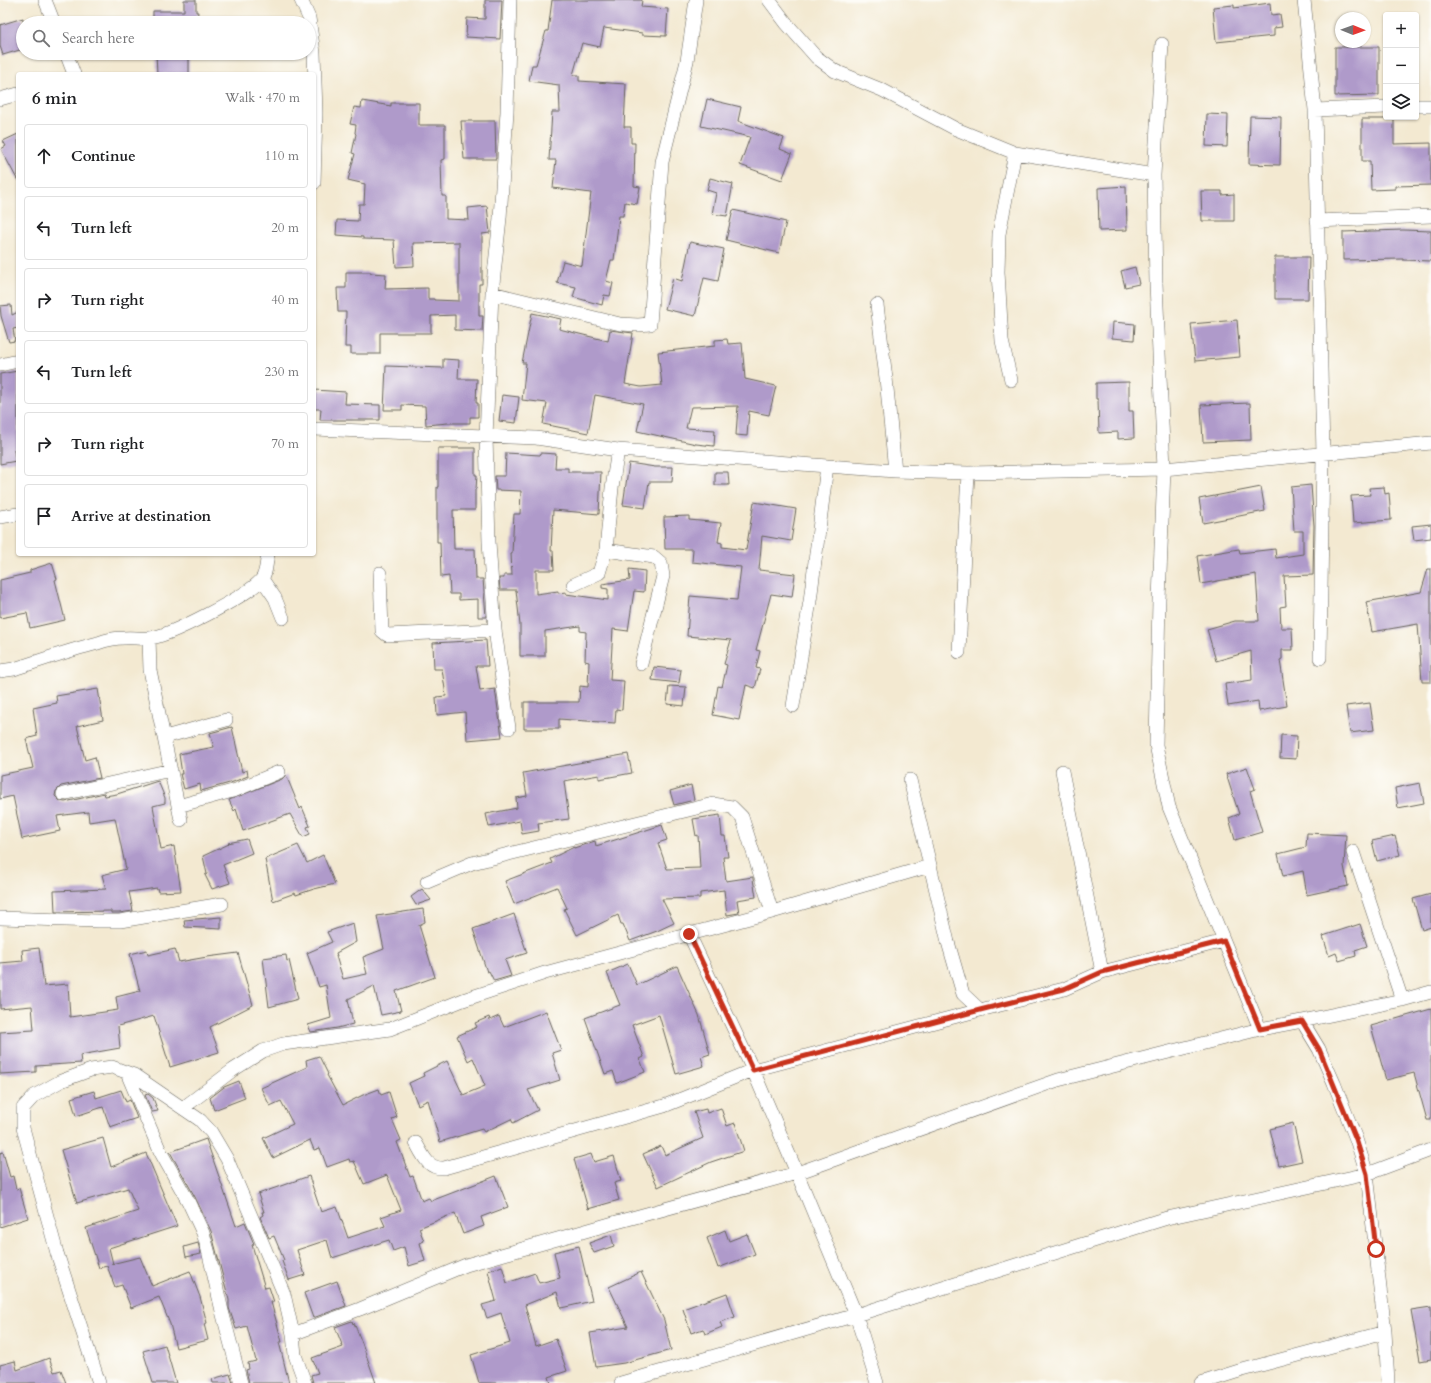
<!DOCTYPE html>
<meta charset="utf-8">
<style>
:root{--surface:#fff;--page:#f6f6f6;--text:#202124;--muted:#757577;--line:#e0e0e0}
body{margin:0;font-family:Cardo,serif;background:var(--page);color:var(--text)}
.controls{position:absolute;right:12px;top:12px;display:grid;overflow:hidden;border-radius:4px;box-shadow:0 1px 3px #0004}
.controls button{width:36px;height:36px;display:grid;place-items:center;padding:0;border:0;border-bottom:1px solid var(--line);background:var(--surface);color:var(--text);font:20px sans-serif}
.compass{position:absolute;left:1335px;top:12px;width:36px;height:36px;border-radius:50%;background:var(--surface);box-shadow:0 1px 3px #0004;rotate:91deg}
.stop{position:absolute;width:12px;height:12px;margin:-9px;border:3px solid #c8321e;border-radius:50%;background:#fff}
.stop.end{background:#c8321e;border-color:#fff;box-shadow:0 1px 4px #0008}
.list{margin:0;padding:0;list-style:none}
h2{display:flex;justify-content:space-between;align-items:center;height:52px;margin:0;padding:0 16px;font-size:17px}
h2 small{font-size:13px;font-weight:400;color:var(--muted)}
.list li{display:grid;grid-template-columns:26px 1fr auto;gap:12px;align-items:center;box-sizing:border-box;height:64px;margin:0 8px 8px;padding:0 8px;border:1px solid var(--line);border-radius:4px}
.list b{display:block;font-size:15px;white-space:nowrap}
.list em{font-size:13px;font-style:normal;color:var(--muted)}
.icon{flex:none;width:22px;height:22px;fill:none;stroke:currentColor;stroke-width:2;stroke-linecap:round;stroke-linejoin:round}
.map{position:relative;flex:none;width:1431px;height:1383px;overflow:hidden}
.search{position:absolute;background:var(--surface);box-shadow:0 1px 3px #0004;left:16px;top:16px;width:300px;height:44px;display:flex;align-items:center;gap:10px;box-sizing:border-box;padding:0 14px;border-radius:22px;color:var(--muted);font-size:15px}
.panel{position:absolute;background:var(--surface);box-shadow:0 1px 3px #0004;left:16px;top:72px;width:300px;height:484px;border-radius:4px}
.map>svg:first-child{display:block}
.building{fill:#af9aca}
.lines{fill:none;stroke-linecap:round;stroke-linejoin:round}
.street-casing{stroke:#67645b;stroke-width:14}
.street{stroke:#fff;stroke-width:13}
.route{stroke:#c8321e;stroke-width:5}
</style>
<div class="map">
<svg width="1431" height="1383" viewBox="0 0 1431 1383">
<rect width="100%" height="100%" fill="#fdfcf7"/>
<filter id="ink" filterUnits="userSpaceOnUse"><feTurbulence type="fractalNoise" baseFrequency=".025" numOctaves="2"/><feDisplacementMap in="SourceGraphic" scale="8" xChannelSelector="R" yChannelSelector="G"/><feConvolveMatrix kernelMatrix="1 2 1 2 8 2 1 2 1" color-interpolation-filters="sRGB"/></filter>
<filter id="wash" filterUnits="userSpaceOnUse"><feTurbulence type="fractalNoise" baseFrequency=".012" numOctaves="4" result="noise"/><feDisplacementMap in="SourceGraphic" scale="16" xChannelSelector="R" yChannelSelector="G"/><feGaussianBlur stdDeviation="0.9" result="paint"/><feColorMatrix in="noise" values="0 0 0 0 0 0 0 0 0 0 0 0 0 0 0 0 0 1.4 0 .05"/><feComposite in="paint" operator="in"/></filter>
<g filter="url(#wash)">
<rect width="100%" height="100%" fill="#f3e9d1"/>
<g id="blocks">
<path class="building" d="M184,0H196V12H198L197,23H153V11H184Z
M485,0H502L500,39L466,37L467,18L485,19Z
M552,0H642L641,7L668,9L666,36L642,35V33L604,28L600,47L582,43L573,75H579V81L626,84L624,127H631V143H635L634,186L640,187L637,204L625,202L623,216H619L614,260H611L606,281L613,283L610,296L604,295L602,305L573,297L576,287L557,283L563,261L582,266L591,193L553,188L556,160H549L552,112H560L559,85L529,81L532,65H536L546,31H548Z
M1270,3L1271,15L1280,14L1282,27L1274,28V36L1216,42L1213,7L1234,5V8Z
M23,18V49L3,55L0,46V25Z
M1335,47H1379V95L1335,96Z
M156,53H189V74H157Z
M707,99L741,107L738,121L784,138L780,149L792,154L782,180L740,165L750,137L701,126Z
M362,101L391,106V103H419V125H445V159L441,160L442,196H446V219L469,220L468,208L487,206L490,233L482,234V284H479V316H483L482,331L455,330V315L431,316V333H380V354H351V347H345L346,312H338L337,288H346V272H371V273L386,274L385,289L428,288V299H434V300L459,301V242L413,243L414,266L396,267L394,240L363,239V237L336,235L337,220L358,221L359,204H364L365,184L348,180L355,154L352,153L356,134L355,133L356,125L350,124L354,107L361,108Z
M1207,114L1228,115L1227,147L1206,146Z
M1250,116L1281,117L1280,165L1249,164Z
M1362,119H1394V144L1431,143V185L1395,186V189L1371,190L1370,161H1362Z
M461,121H495L496,159H464Z
M18,134V181L1,149L6,146L3,141Z
M710,178L733,184L727,216L712,214L716,193L707,190Z
M1126,186L1127,230L1099,231L1098,188Z
M1201,191H1222V195L1234,194V221H1202Z
M733,210L786,222L779,253L726,240Z
M1403,230L1431,231V261L1403,260V259L1343,260V232Z
M690,242L724,249L718,281L704,278L695,316L665,309L673,278L682,281Z
M1275,257H1309L1308,299H1275Z
M1135,267L1139,284L1125,287L1121,271Z
M11,305L12,315L18,312V328L13,329L15,341L9,342L1,316L0,306Z
M532,313L561,319L559,329L608,341L610,330L633,333L625,384L641,387L662,385L658,352L715,346V340L727,339L728,344L742,343L745,379L776,386L769,415L749,411L747,436L736,435L738,406L691,407L686,428L715,430L714,446L696,444L637,431L643,404L595,395L588,433L543,424L547,403L522,400L526,363H522Z
M1237,320L1240,357L1195,361L1191,324Z
M1113,322L1135,324L1134,340L1112,338Z
M443,359L459,360L458,379H477L476,403H478V417H470V423H448L426,425L425,406L402,405V410H384L386,366L443,368Z
M18,371V449L14,450L16,461L0,464V374Z
M1129,382V411H1133L1134,438L1118,439V432L1099,433L1098,399H1096V383Z
M314,390L346,392L345,404L380,405V420H320L321,409H314Z
M502,395L519,397L516,423L499,421Z
M1250,403L1251,440L1203,442L1201,405Z
M438,448H475V475H477L476,489H475V510H453L454,549H475L476,579H483L486,617H478V599L459,600V594H450L449,576L441,577L440,542H437V487H438Z
M506,453L540,455L541,453L556,454L555,468H568V472H601L599,514L553,510L551,551H553L554,570H536V594L558,591V593L566,592V594L608,600V589L602,588V584L630,580L629,569L645,571L644,592L634,591L628,631L613,629L610,680L624,681L622,710L616,709L615,723L559,719V729H524V702H579L580,686L588,687L589,662L585,661L586,632L580,631V626L545,631V656H520V625L516,590H500L499,578H504V575H512L511,553H512L514,514H520L521,491L496,490L495,476H505Z
M629,463L655,467H673L672,482H649L645,508L623,505Z
M715,472H728L729,485H715Z
M1311,485L1314,526L1313,575L1284,576L1286,606L1280,607L1281,628H1292L1293,650H1282V659L1280,660L1287,706L1259,711L1258,701L1228,706L1225,684L1252,680L1251,651L1216,661L1207,629L1235,621H1259L1256,574L1201,584L1197,556L1239,549L1240,553L1275,549L1276,558L1303,554V531H1294L1291,487Z
M1261,487L1265,511L1203,523L1199,499Z
M1384,487L1385,494L1389,493L1391,520L1353,523L1351,496L1370,495L1369,488Z
M754,502L796,509L791,541L762,536L759,570L795,574L792,597L771,594L756,650L760,651L756,668L760,669L755,688L746,685L739,720L713,715L718,686L722,687L727,665L724,664L731,640L687,636L690,596L737,600L741,567L692,562L693,549H665L664,517L689,516V520L721,523L718,542L722,543V547L746,550Z
M1431,524V538L1414,540L1412,526Z
M52,563L57,579L55,580L65,620L30,628L27,613L0,618V580L30,573V570Z
M1428,569H1431V682H1422L1418,624L1372,632L1366,602L1421,592Z
M486,640L488,666H476L480,691L495,689L502,737L467,740L465,712L437,715L436,697L446,696L442,669H434L433,643Z
M654,667L681,670L679,683L652,680Z
M669,686L686,687L684,706L667,704Z
M98,689L103,720L77,726L85,760L95,757L100,778L61,786L56,791L55,796L60,801L65,802L104,793L105,796L117,794L158,781L165,798V803L153,806L161,849L174,846L181,891L158,892L157,888L129,892L133,911L119,913H111V911L55,912L54,891L106,889L102,875L126,869L115,818L89,822L88,812L57,816L60,831L22,839L13,796L0,799V775L33,768L26,739L37,736L33,708L57,703L56,696Z
M1370,703L1374,730L1350,733L1346,706Z
M232,727L242,772L247,770L248,776L233,782L201,791L200,784L184,789L180,774H182L179,754L214,747L210,733Z
M1281,735L1297,736L1296,759L1280,758Z
M628,754L632,773L599,779V775L564,781L569,819L538,823L539,831L522,834L520,821L489,827L486,814L517,808L516,798L527,796L523,773Z
M1247,767L1255,789L1250,791L1262,832L1235,840L1229,818L1239,814L1226,774Z
M286,775L300,809L302,807L310,826L307,827L310,834L303,837L290,814L243,831L236,809L234,811L229,800L282,779Z
M1420,783L1424,803L1398,808L1395,788Z
M691,785L694,800L674,805L670,791Z
M720,815L722,836H725L728,857H723L726,881L753,877V879L756,897L737,900L739,913L727,915L724,890L700,893V898L662,899L674,923L657,931L630,941L623,924H621L618,915L577,935L564,909L567,908L557,887L514,904L505,881L552,863L550,859L574,847V848L595,841L596,846L662,825L667,840L658,843L667,869L700,868L698,835L696,836L693,819Z
M1307,833L1346,835L1344,866L1348,886L1307,895L1303,871L1283,876L1278,854L1306,847Z
M1395,836L1400,855L1377,861L1372,841Z
M247,839L252,853L223,865L230,883L212,889L205,875L207,874L203,856L229,844L228,843Z
M298,845L307,863L323,855L335,884L314,889L296,895L295,893L273,901L265,859Z
M422,889L431,900L416,905L411,897Z
M1431,894V927L1422,930L1413,899Z
M423,909L425,922L419,925L435,977L396,991L401,1011L381,1015L374,986L348,999L353,1024L337,1028L311,1032L308,1025L331,1018L326,985L319,987L307,953L332,942L327,932L353,923L356,942L336,953L337,956H336L343,979L367,974L363,957L384,949L377,916Z
M514,914L527,953L505,960L511,976L494,981L489,971L487,972L473,929Z
M221,917V929L185,927L184,920Z
M1360,924L1367,946L1355,950L1356,956L1339,961L1336,953L1329,956L1323,936Z
M39,948L44,986L68,984L70,1017L118,1010L116,997L140,991L130,954L147,950L148,955L175,949L179,962L207,957L238,953L253,1005L210,1027L219,1052L170,1067L154,1016L118,1026L120,1048L80,1055L81,1063L36,1066V1072L0,1074V1032L34,1030L32,1006L0,1009V963L23,961L22,950Z
M286,955L287,961L289,960L298,999L269,1007L263,958Z
M628,964L637,985L677,966L699,1015L710,1054L701,1057L704,1066L676,1074L659,1015L632,1025L644,1057L640,1059L645,1072L617,1083L613,1071L605,1074L585,1018L620,1005L607,973Z
M1431,1009V1120H1427L1414,1073L1386,1080L1371,1026Z
M546,1011L561,1050L552,1053L560,1080L528,1090L538,1110L513,1123L511,1119L484,1132L482,1129L440,1142L428,1100L418,1105L409,1083L424,1076L423,1073L447,1061L463,1095L485,1086L473,1058L468,1061L457,1036L477,1027L475,1023L489,1017L490,1020L499,1016L504,1027Z
M319,1056L328,1074L327,1075L343,1105L363,1095L379,1089L381,1095L389,1092L397,1117L392,1119L401,1140L397,1142L410,1177L413,1176L422,1201L429,1198L431,1201L496,1176L508,1207L481,1217L484,1226L463,1234L455,1213L419,1228L424,1241L420,1243L425,1261L409,1266L404,1247L393,1251L389,1240L332,1258L327,1240L297,1250L305,1275L289,1280L282,1261L284,1260L274,1236L269,1238L260,1217L263,1215L262,1212H264L258,1194L309,1176L321,1212L337,1207L348,1238L385,1226L381,1217L401,1210L387,1175L364,1184L354,1161L350,1162L349,1159L327,1167L320,1148L314,1150L310,1140L273,1158L263,1138L293,1124L281,1101L270,1106L261,1088L307,1067L306,1060Z
M239,1081L245,1098L214,1110L210,1098L224,1087Z
M121,1090L126,1102L130,1100L137,1118L110,1127L103,1107L76,1116L71,1098L94,1091L96,1098Z
M148,1094L153,1098L158,1111L152,1112L145,1095Z
M721,1108L727,1126L735,1123L744,1151L711,1162L658,1187L643,1154L661,1146L665,1155L703,1138L694,1112L706,1109L707,1113Z
M1293,1123L1302,1161L1279,1166L1270,1129Z
M103,1138L111,1167L146,1153L177,1226L109,1248L113,1264H111L140,1257L152,1286L190,1271L200,1297L207,1323L204,1324L208,1340L176,1348L170,1324L159,1297L131,1308L122,1285L115,1287L107,1266L99,1268L86,1228L138,1211L128,1188L77,1203L61,1150Z
M206,1139L236,1226L245,1222L254,1244L252,1245L265,1288L269,1287L274,1302H271L282,1342H279L289,1383H249L246,1370L249,1369L248,1363L256,1361L247,1326L236,1329L229,1308V1300L211,1231L195,1197L170,1152Z
M3,1152L10,1177L13,1176L16,1189L19,1188L28,1218L0,1227V1153Z
M591,1154L594,1162L614,1156L621,1181L614,1183L619,1200L588,1209L574,1159Z
M725,1230L729,1241L747,1234L755,1254L718,1268L707,1238Z
M611,1235L614,1246L594,1253L589,1243Z
M198,1243L201,1254L186,1257L184,1247Z
M579,1246L592,1301L561,1308L557,1292L525,1305L536,1346L556,1339L567,1371L549,1377L551,1383H479L471,1355L510,1343L501,1313L487,1318L482,1305L496,1301L488,1271L502,1266L507,1283L535,1273L539,1283L560,1278L554,1252Z
M641,1272L664,1320L671,1350L624,1363L596,1367L590,1333L628,1327L609,1287Z
M337,1281L346,1306L313,1318L304,1293Z
M727,1293L735,1317L720,1322L722,1327L705,1334L703,1329L691,1333L683,1309Z
M1431,1307V1359L1420,1361L1411,1310Z
M352,1321L353,1324L354,1323L362,1343L376,1383H313L311,1375L318,1373L312,1358L343,1347L335,1327Z
M165,1345L176,1383H153L143,1351Z
M49,1358L54,1372L61,1370L66,1383H0V1365L15,1361L17,1370Z
M230,1374L233,1383H213L212,1379Z"/>
</g>
</g>
<g filter="url(#ink)">
<use href="#blocks" fill-opacity="0" stroke="#67645b" stroke-width="1"/>
<g class="lines">
<g class="street-casing">
<path id="street" d="M45,0L54,23
M301,0L309,18L314,53L316,113L314,183
M769,0L787,24L816,57L835,71L882,90L956,129L1015,153L1154,175L1156,283L1164,469L1159,600L1156,745L1169,807L1260,1029L1302,1021L1319,1049L1334,1083L1356,1139L1367,1174L1385,1332L1388,1383
M1304,0L1315,110L1323,454L1320,658
M66,53L74,74
M0,99L18,94
M1416,106H1431
M1315,110L1386,107
M1154,175L1162,44
M1317,221L1431,216
M492,293L620,324L638,325L650,324L662,162L687,61L696,0
M877,305L886,378L895,471
M0,365L18,361
M1011,380L1002,341L998,272L999,234L1015,153
M314,429L536,438L618,450L827,466L895,471L968,473L1164,469L1431,443
M0,517L18,514
M606,550L654,557L661,563L663,576L641,664
M380,573L382,631L387,635L495,630
M262,579L275,598L283,618
M573,585L599,573L606,550L612,488L618,450
M149,638L150,670L181,820
M959,652L968,473
M0,671L14,669C42,660 70,650 98,643C106,640 116,638 124,638C132,637 141,639 149,638C169,637 248,595 261,580C267,573 266,562 268,554
M793,706L810,601L827,466
M509,728L495,630L489,542L486,437L492,293L500,218L507,112L510,0
M165,737L226,720
M1062,771L1102,972
M910,780L948,942L963,994L980,1010L1064,989L1102,972L1224,941
M63,794L171,770
M178,806L236,790L279,772
M1353,852L1402,1000
M427,882L472,863L713,804L732,807L742,817L772,912
M0,918L98,921H120L222,904
M689,934L753,1070L797,1173L856,1315L877,1383
M1302,1021L1402,1000L1431,992
M127,1073L160,1151L188,1201L203,1233L208,1250L222,1311L241,1383
M183,1108L233,1070L263,1051L283,1044L390,1029L463,1000L545,973L772,912L930,866
M416,1143C423,1156 428,1169 444,1168L664,1106L753,1070L980,1010
M293,1334L360,1309L466,1265L617,1222L797,1173L1058,1080L1260,1029
M99,1383L57,1253L23,1128V1108L34,1096L61,1081L91,1070L112,1067L134,1075L200,1120L211,1132L227,1159L268,1256L284,1294L293,1334L295,1355L305,1383
M621,1383L856,1315L1167,1218L1367,1174L1431,1150
M1201,1383L1239,1371L1385,1332"/>
</g>
<use href="#street" class="street"/>
</g>
</g>
<g class="lines" filter="url(#ink)">
<path class="route" d="M689,934L753,1070L980,1010L1064,989L1102,972L1224,941L1260,1029L1302,1021L1319,1049L1356,1139L1367,1174L1376,1249"/>
</g>
</svg>
<div class="controls">
<button>+</button>
<button>−</button>
<button><svg class="icon" aria-label="layers" viewBox="0 0 24 24"><path d="M12 4l9 5-9 5-9-5zM3 14l9 5 9-5"/></svg></button>
</div>
<svg class="compass" viewBox="-18 -18 36 36"><path d="M0-13l5 13h-10z" fill="#e53935"/><path d="M0 13l5-13h-10z" fill="#757577"/></svg>
<div class="stop" style="left:1376px;top:1249px"></div>
<div class="stop end" style="left:689px;top:934px"></div>
<div class="search"><svg class="icon" aria-label="search" viewBox="0 0 24 24"><circle cx="10" cy="10" r="6"/><path d="M15 15l6 6"/></svg>Search here</div>
<section class="panel">
<h2>6 min<small>Walk · 470 m</small></h2>
<ul class="list">
<li><svg class="icon" aria-label="ahead" viewBox="0 0 24 24"><path d="M12 20V5M6 11l6-6 6 6"/></svg><div><b>Continue</b></div><em>110 m</em></li>
<li><svg class="icon" aria-label="left" viewBox="0 0 24 24"><path d="M17 20v-9H6M10 6l-5 5 5 5"/></svg><div><b>Turn left</b></div><em>20 m</em></li>
<li><svg class="icon" aria-label="right" viewBox="0 0 24 24"><path d="M7 20v-9h11M14 6l5 5-5 5"/></svg><div><b>Turn right</b></div><em>40 m</em></li>
<li><svg class="icon" aria-label="left" viewBox="0 0 24 24"><path d="M17 20v-9H6M10 6l-5 5 5 5"/></svg><div><b>Turn left</b></div><em>230 m</em></li>
<li><svg class="icon" aria-label="right" viewBox="0 0 24 24"><path d="M7 20v-9h11M14 6l5 5-5 5"/></svg><div><b>Turn right</b></div><em>70 m</em></li>
<li><svg class="icon" aria-label="arrive" viewBox="0 0 24 24"><path d="M6 21V4h12l-3 4 3 4H6"/></svg><div><b>Arrive at destination</b></div></li>
</ul>
</section>
</div>
